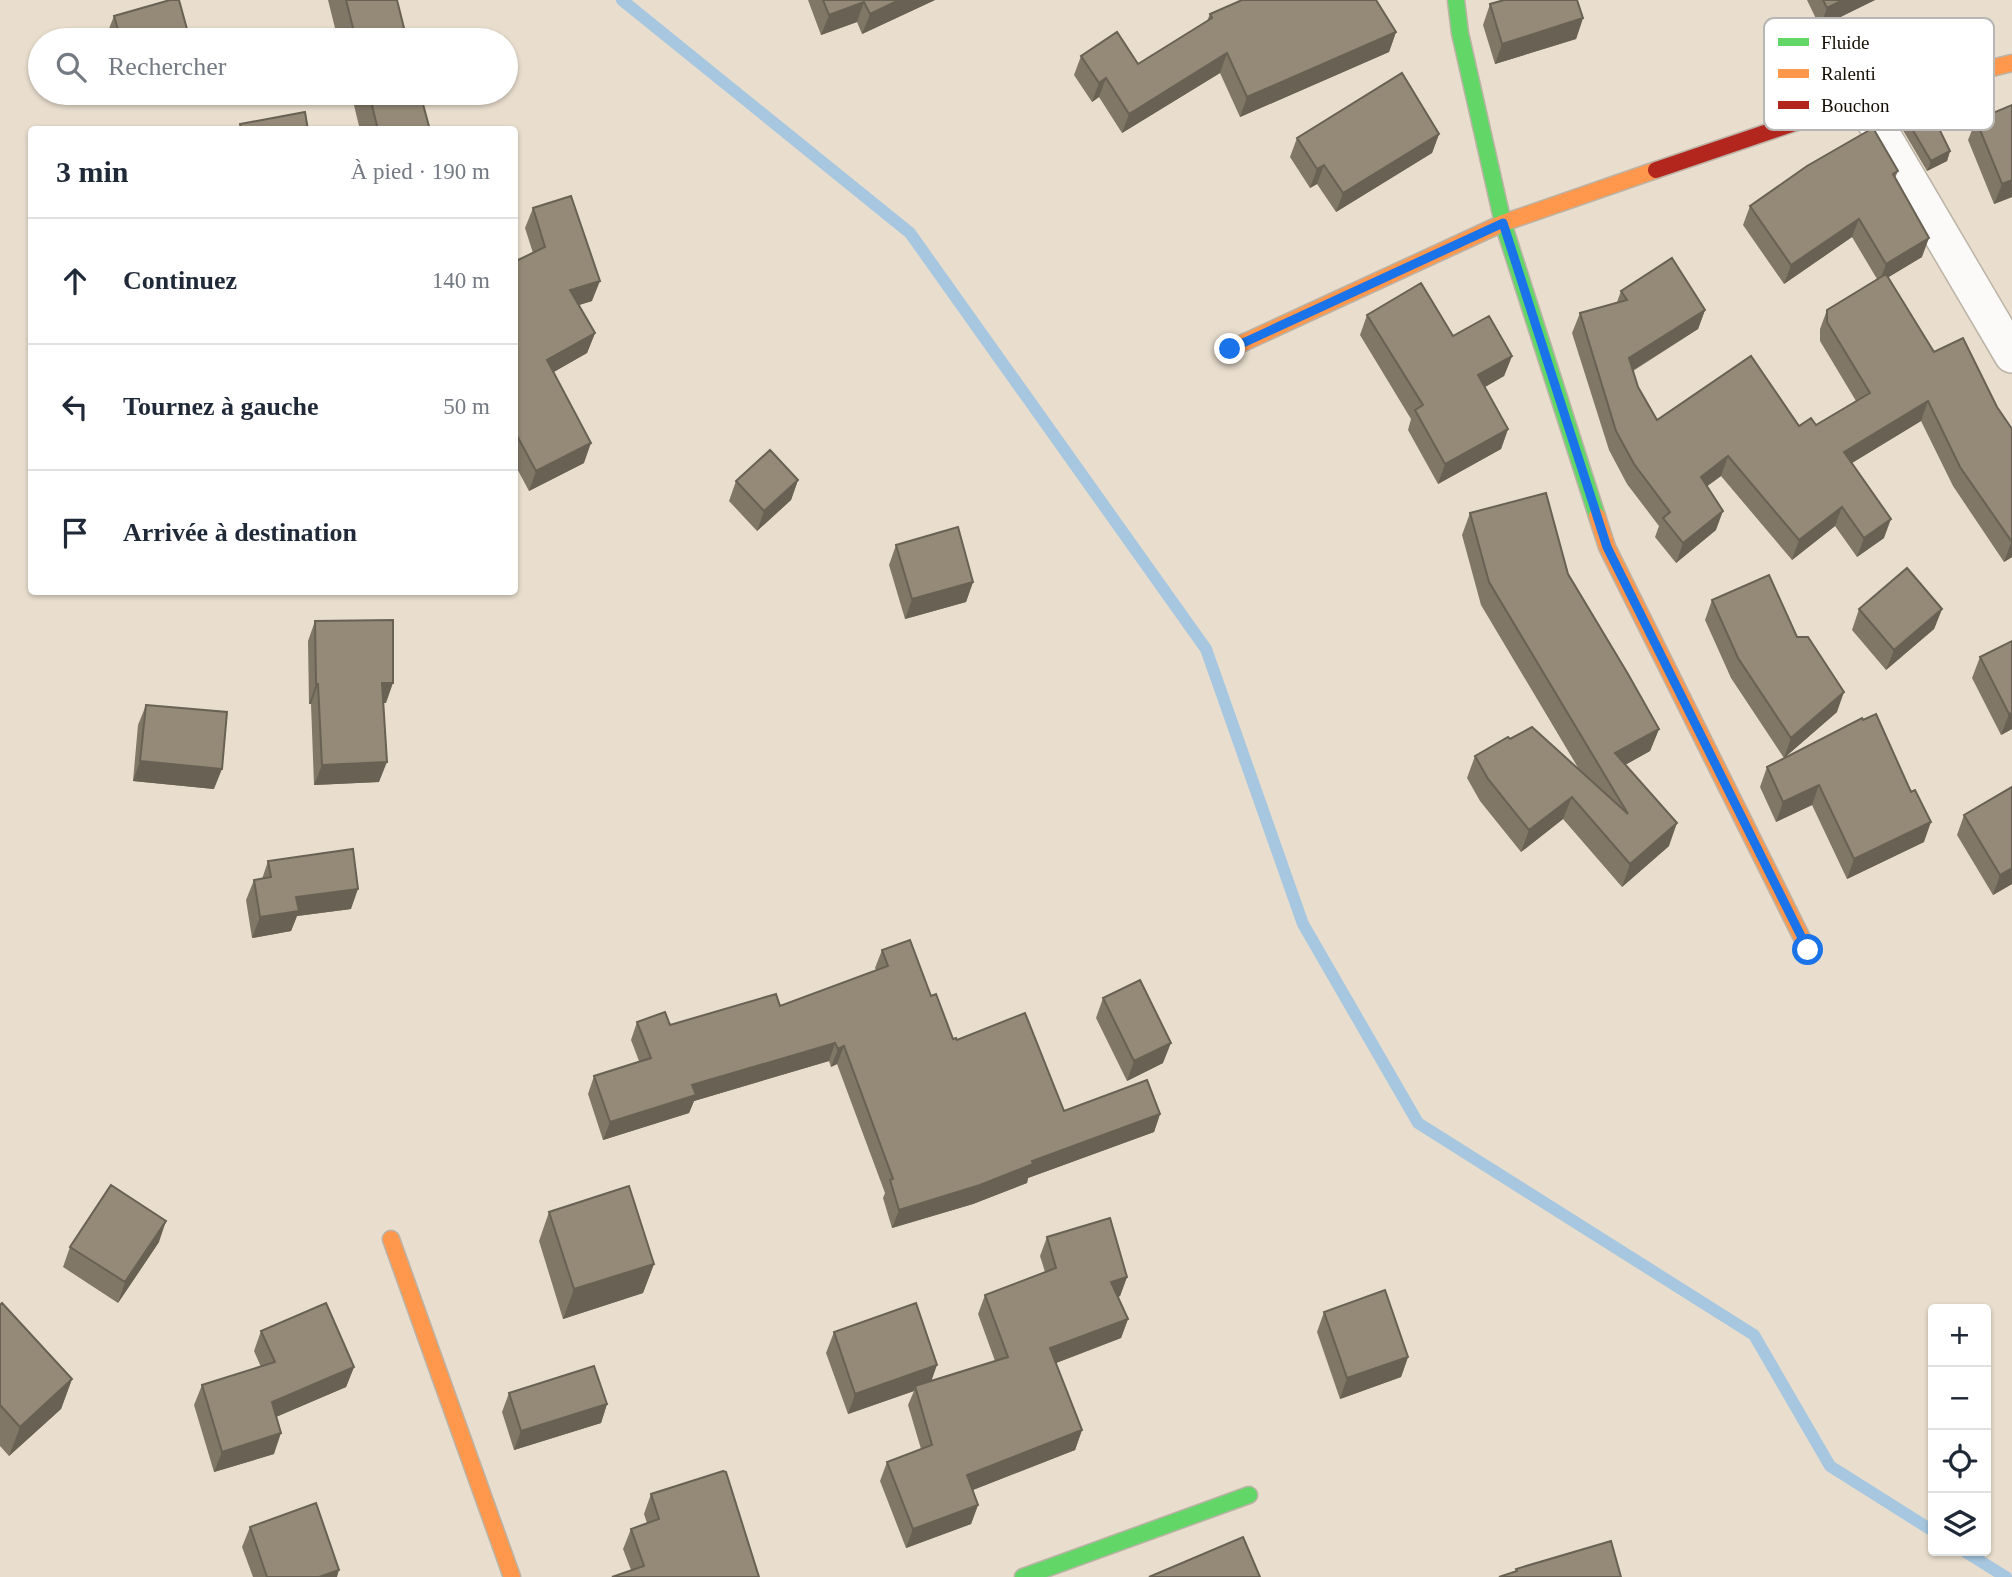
<!DOCTYPE html>
<html lang="fr">
<meta charset="utf-8">
<style>
:root{--surface:#fff;--page:#f2f2f3;--text:#1f2937;--muted:#747a83;--line:#e0e1e3}
body{margin:0;font-family:Georgia,serif;background:var(--page);color:var(--text)}
.controls{position:absolute;right:21px;bottom:21px;display:grid;overflow:hidden;border-radius:7px;box-shadow:0 2px 5px #0004}
.controls button{width:63px;height:63px;display:grid;place-items:center;padding:0;border:0;border-bottom:2px solid var(--line);background:var(--surface);color:var(--text);font:35px sans-serif}
.stop{position:absolute;width:21px;height:21px;margin:-16px;border:5px solid #1a73e8;border-radius:50%;background:#fff}
.stop.end{background:#1a73e8;border-color:#fff;box-shadow:0 2px 7px #0008}
.list{margin:0;padding:0;list-style:none}
h2{display:flex;justify-content:space-between;align-items:center;height:91px;margin:0;padding:0 28px;font-size:30px}
h2 small{font-size:23px;font-weight:400;color:var(--muted)}
.list li{display:grid;grid-template-columns:46px 1fr auto;gap:21px;align-items:center;box-sizing:border-box;height:126px;padding:0 28px;border-top:2px solid var(--line)}
.list b{display:block;font-size:26px;white-space:nowrap}
.list em{font-size:23px;font-style:normal;color:var(--muted)}
.icon{flex:none;width:38px;height:38px;fill:none;stroke:currentColor;stroke-width:2;stroke-linecap:round;stroke-linejoin:round}
.map{position:relative;flex:none;width:2012px;height:1577px;overflow:hidden}
.search{position:absolute;background:var(--surface);box-shadow:0 2px 5px #0004;left:28px;top:28px;width:490px;height:77px;display:flex;align-items:center;gap:18px;box-sizing:border-box;padding:0 24px;border-radius:38px;color:var(--muted);font-size:26px}
.panel{position:absolute;background:var(--surface);box-shadow:0 2px 5px #0004;left:28px;top:126px;width:490px;height:469px;border-radius:7px}
.map>svg:first-child{display:block}
.lines{fill:none;stroke-linecap:round;stroke-linejoin:round}
.stream{stroke:#a6c7df;stroke-width:12}
.street-casing{stroke:#bbb3a6;stroke-width:38}
.fast-casing{stroke:#bbb3a6;stroke-width:19}
.slow-casing{stroke:#bbb3a6;stroke-width:19}
.jam-casing{stroke:#bbb3a6;stroke-width:19}
.street{stroke:#fcfaf8;stroke-width:35}
.fast{stroke:#63d668;stroke-width:16}
.slow{stroke:#ff974d;stroke-width:16}
.jam{stroke:#b3261e;stroke-width:16}
.wall{fill:#807767}
.shaded-wall{fill:#686154}
.building{fill:#958a78;stroke:#686154;stroke-width:2}
.route{stroke:#1a73e8;stroke-width:9}
.key{fill:#fff;stroke:#b8b6b4;stroke-width:2}
.key-label{font-size:19px;fill:#130d04}
</style>
<div class="map">
<svg width="2012" height="1577" viewBox="0 0 2012 1577">
<rect width="100%" height="100%" fill="#e9dece"/>
<g class="lines">
<path class="stream" d="M622,0L910,233L1206,649L1303,924L1418,1123L1754,1335L1830,1466L1933,1531
M1964,1551L2006,1577"/>
<g class="street-casing">
<path id="street" d="M1862,100L2012,355"/>
</g>
<g class="fast-casing">
<path id="fast" d="M1456,0L1460,33L1503,223L1597,516
M1023,1577L1249,1495"/>
</g>
<g class="slow-casing">
<path id="slow" d="M1906,89L2012,63
M1230,349L1503,223L1656,170
M1597,516L1607,547L1808,950
M391,1239L512,1577"/>
</g>
<g class="jam-casing">
<path id="jam" d="M1656,170L1862,100L1906,89"/>
</g>
<use href="#street" class="street"/>
<use href="#fast" class="fast"/>
<use href="#slow" class="slow"/>
<use href="#jam" class="jam"/>
</g>
<path class="wall" d="M328,0H397L407,40H338Z
M808,0H935L862,34L857,22L821,35Z
M1807,0H1875L1820,27Z
M1490,4L1583,18L1576,39L1495,64L1483,25Z
M1210,14L1396,32L1389,52L1240,117L1220,73L1122,133L1099,97L1092,102L1074,75L1081,56L1138,64L1207,21Z
M114,16L190,40H107L106,36Z
M351,93H420L430,130H360Z
M1905,117L1950,151L1947,161L1927,171L1901,127Z
M1976,120L2012,197L1994,204L1968,140Z
M1439,134L1432,153L1336,212L1317,184L1310,188L1290,157L1297,138Z
M1898,171L1895,178L1922,257L1888,277L1934,352L1997,407L2012,429V557L2004,562L1953,486L1921,421L1852,463L1884,538L1857,557L1835,526L1792,560L1721,476L1707,486L1716,530L1676,563L1655,537L1659,526L1627,484L1609,450L1572,333L1580,313L1617,302L1621,291L1705,310L1698,329L1633,371L1638,387L1657,420L1799,426L1816,425L1856,401L1820,341V329L1827,310L1877,279L1852,237L1784,284L1743,225L1750,206Z
M533,208L592,301L579,305L595,333L587,353L553,372L584,463L529,491L514,463V262L533,253L525,228Z
M1367,315L1453,336L1512,356L1504,376L1485,387L1508,429L1501,449L1438,484L1408,430L1411,419L1360,335Z
M798,480L791,500L757,531L729,501L736,481Z
M1470,513L1568,574L1659,729L1650,751L1625,765L1669,846L1622,887L1563,819L1521,852L1480,801L1467,778L1475,756L1510,739L1580,771L1481,605L1462,535Z
M896,545L973,582L966,602L905,619L889,565Z
M1712,600L1837,712L1784,758L1731,678L1705,620Z
M1859,609H1942L1934,629L1886,670L1852,630Z
M315,621L386,703H383L379,782L314,785L311,704H309L308,641Z
M2012,641V729L2001,735L1972,678L1980,657Z
M146,705L214,789L133,781L138,725Z
M1862,718L1924,842L1847,879L1812,805L1776,822L1760,787L1767,767Z
M2012,787V884L1993,895L1957,835L1964,815Z
M268,861L351,909L297,916L291,931L252,938L246,900L254,880L262,879Z
M882,950L931,996L953,1039L957,1040L1064,1111L1160,1114L1154,1132L1028,1178L1027,1183L973,1204L892,1228L883,1198L885,1193L837,1064L831,1067L829,1061L694,1101L689,1113L603,1140L588,1094L594,1076L639,1061L631,1040L637,1022L670,1025L780,1006L876,970L875,968Z
M1103,998L1163,1063L1127,1081L1096,1018Z
M549,1212L654,1264L643,1293L563,1319L539,1241Z
M1047,1237L1127,1277L1120,1296L1118,1297L1128,1319L1121,1338L1056,1363L1082,1430L1075,1450L973,1490L978,1505L971,1524L906,1548L880,1481L887,1462L921,1449L908,1405L914,1391L848,1414L826,1353L834,1332L932,1380L995,1361L978,1314L985,1295L1045,1272L1040,1256Z
M159,1242L118,1303L63,1267L70,1247Z
M0,1305L72,1379L61,1409L9,1456L0,1446Z
M1324,1312L1408,1357L1401,1377L1340,1399L1317,1332Z
M261,1331L354,1367L346,1387L276,1417L274,1454L214,1472L194,1405L202,1385L261,1367L254,1351Z
M509,1393L607,1404L601,1423L514,1450L502,1412Z
M651,1494L759,1577L631,1570L623,1549L631,1529L647,1523L644,1514Z
M250,1527L337,1577H253L242,1547Z"/>
<path class="shaded-wall" d="M899,0H935L862,34L870,14Z
M1843,0H1875L1820,27L1827,8Z
M864,2L857,22L821,35L829,15Z
M1583,18L1576,39L1495,64L1502,44Z
M1396,32L1389,52L1240,117L1247,97Z
M1227,53L1220,73L1122,133L1129,114Z
M1106,78L1099,97L1092,102L1099,83Z
M1439,134L1432,153L1336,212L1343,193Z
M1950,151L1947,161L1927,171L1931,161Z
M1324,165L1317,184L1310,188L1317,169Z
M2012,180V197L1994,204L2002,184Z
M1859,219L1852,237L1784,284L1791,265Z
M1929,238L1922,257L1879,283L1886,264Z
M600,281L592,301L563,310L570,290Z
M1705,310L1698,329L1622,377L1629,358Z
M595,333L587,353L540,380L547,360Z
M1512,356L1504,376L1471,395L1478,375Z
M1928,401L1921,421L1837,472L1844,452Z
M1508,429L1501,449L1438,484L1445,464Z
M591,443L584,463L529,491L536,471Z
M1728,456L1721,476L1694,496L1701,477Z
M798,480L791,500L757,531L764,511Z
M1842,507L1835,526L1792,560L1799,540Z
M1723,511L1716,530L1676,563L1683,543Z
M1891,519L1884,538L1857,557L1864,538Z
M2012,542V557L2004,562L2011,543Z
M973,582L966,602L905,619L912,599Z
M1942,609L1934,629L1886,670L1894,650Z
M382,683H393L386,703H375Z
M316,684H318L311,704H309Z
M1844,692L1837,712L1784,758L1791,738Z
M2012,713V729L2001,735L2009,714Z
M1659,729L1650,751L1607,775L1615,753Z
M140,761L222,769L214,789L133,781Z
M387,762L379,782L314,785L322,765Z
M1819,785L1812,805L1776,822L1783,802Z
M1572,797L1563,819L1521,852L1529,830Z
M1931,822L1924,842L1847,879L1854,859Z
M1677,823L1669,846L1622,887L1630,864Z
M2012,868V884L1993,895L2000,875Z
M358,889L351,909L297,916L291,931L252,938L260,917L296,897Z
M835,1043L829,1061L694,1101L689,1113L603,1140L610,1122L692,1085Z
M1171,1043L1163,1063L1127,1081L1134,1061Z
M844,1046L837,1064L831,1067L838,1049Z
M1160,1114L1154,1132L1028,1178L1027,1183L973,1204L892,1228L899,1210Z
M166,1221L159,1242L118,1303L125,1282Z
M654,1264L643,1293L563,1319L574,1289Z
M1127,1277L1120,1296L1104,1301L1111,1282Z
M1128,1319L1121,1338L1043,1368L1050,1348Z
M1408,1357L1401,1377L1340,1399L1347,1378Z
M937,1365L930,1385L915,1386L914,1391L848,1414L855,1394Z
M354,1367L346,1387L264,1422L272,1402Z
M72,1379L61,1409L9,1456L20,1427Z
M607,1404L601,1423L514,1450L521,1431Z
M1082,1430L1075,1450L960,1495L967,1475Z
M281,1433L274,1454L214,1472L222,1452Z
M978,1505L971,1524L906,1548L913,1529Z
M339,1570L337,1577H319Z"/>
<path class="building" d="M170,0H179L190,40H121L114,16Z
M346,0H397L407,40H356Z
M823,0H899L870,14L864,2L829,15Z
M1242,0H1376L1396,32L1247,97L1227,53L1129,114L1106,78L1099,83L1081,56L1117,32L1138,64L1212,18L1210,14Z
M1504,0H1577L1583,18L1502,44L1490,4Z
M1823,0H1843L1827,8Z
M1402,73L1439,134L1343,193L1324,165L1317,169L1297,138Z
M369,93H420L430,130H378Z
M1927,104L1950,151L1931,161L1905,117Z
M2012,105V180L2002,184L1976,120Z
M305,112L308,130H241L240,124Z
M1873,128L1898,171L1893,174L1929,238L1886,264L1859,219L1791,265L1750,206L1807,166Z
M571,196L600,281L570,290L595,333L547,360L591,443L536,471L514,430V262L545,247L533,208Z
M1672,258L1705,310L1629,358L1638,387L1657,420L1751,356L1799,426L1811,418L1816,425L1870,393L1827,322V310L1886,274L1934,352L1963,338L1997,407L2012,429V542L1960,467L1928,401L1844,452L1891,519L1864,538L1842,507L1799,540L1728,456L1701,477L1723,511L1683,543L1663,518L1670,512L1634,464L1616,431L1580,313L1627,300L1621,291Z
M1421,283L1453,336L1489,316L1512,356L1478,375L1508,429L1445,464L1415,410L1423,405L1367,315Z
M770,450L798,480L764,511L736,481Z
M1546,493L1568,574L1628,674L1659,729L1615,753L1677,823L1630,864L1572,797L1529,830L1488,779L1475,756L1508,737L1510,739L1532,727L1628,814L1489,582L1470,513Z
M958,527L973,582L912,599L896,545Z
M1907,568L1942,609L1894,650L1859,609Z
M1769,575L1797,637H1808L1844,692L1791,738L1738,658L1712,600Z
M393,620V683H382L387,762L322,765L318,684H316L315,621Z
M2012,641V713L2009,714L1980,657Z
M146,705L227,712L222,769L140,761Z
M1876,714L1911,792L1915,790L1931,822L1854,859L1819,785L1783,802L1767,767L1862,718L1863,720Z
M2012,787V868L2000,875L1964,815Z
M353,849L358,889L296,897L299,911L260,917L254,880L271,877L268,861Z
M910,940L931,996L936,994L953,1039L956,1038L957,1040L1025,1013L1064,1111L1147,1080L1160,1114L1032,1161L1033,1164L980,1185L899,1210L890,1180L893,1179L844,1046L838,1049L835,1043L692,1085L696,1095L610,1122L594,1076L651,1058L637,1022L665,1012L670,1025L776,994L780,1006L888,966L882,950Z
M1140,980L1171,1043L1134,1061L1103,998Z
M111,1185L166,1221L125,1282L70,1247Z
M629,1186L654,1264L574,1289L549,1212Z
M1110,1218L1127,1277L1111,1282L1128,1319L1050,1348L1082,1430L967,1475L978,1505L913,1529L887,1462L932,1445L915,1386L1008,1357L985,1295L1056,1268L1047,1237Z
M1385,1290L1408,1357L1347,1378L1324,1312Z
M2,1303L72,1379L20,1427L0,1405V1305Z
M326,1303L354,1367L272,1402L281,1433L222,1452L202,1385L275,1362L261,1331Z
M916,1303L937,1365L855,1394L834,1332Z
M594,1366L607,1404L521,1431L509,1393Z
M723,1471L726,1472L759,1577H612L644,1566L631,1529L659,1519L651,1494Z
M316,1503L339,1570L319,1577H267L250,1527Z
M1243,1537L1260,1577H1149Z
M1611,1541L1621,1577H1499L1517,1571L1516,1569Z"/>
<g class="lines">
<path class="route" d="M1230,349L1503,223L1607,547L1808,950"/>
</g>
<rect x="1764" y="18" width="230" height="112" rx="10" class="key"/>
<rect x="1778" y="38" width="31" height="8" fill="#63d668"/>
<rect x="1778" y="69" width="31" height="9" fill="#ff974d"/>
<rect x="1778" y="101" width="31" height="8" fill="#b3261e"/>
<g class="key-label">
<text x="1821" y="49">Fluide</text>
<text x="1821" y="80">Ralenti</text>
<text x="1821" y="112">Bouchon</text>
</g>
</svg>
<div class="controls">
<button>+</button>
<button>−</button>
<button><svg class="icon" aria-label="locate" viewBox="0 0 24 24"><circle cx="12" cy="12" r="6"/><path d="M12 2v4M12 18v4M2 12h4M18 12h4"/></svg></button>
<button><svg class="icon" aria-label="layers" viewBox="0 0 24 24"><path d="M12 4l9 5-9 5-9-5zM3 14l9 5 9-5"/></svg></button>
</div>
<div class="stop" style="left:1808px;top:950px"></div>
<div class="stop end" style="left:1230px;top:349px"></div>
<div class="search"><svg class="icon" aria-label="search" viewBox="0 0 24 24"><circle cx="10" cy="10" r="6"/><path d="M15 15l6 6"/></svg>Rechercher</div>
<section class="panel">
<h2>3 min<small>À pied · 190 m</small></h2>
<ul class="list">
<li><svg class="icon" aria-label="ahead" viewBox="0 0 24 24"><path d="M12 20V5M6 11l6-6 6 6"/></svg><div><b>Continuez</b></div><em>140 m</em></li>
<li><svg class="icon" aria-label="left" viewBox="0 0 24 24"><path d="M17 20v-9H6M10 6l-5 5 5 5"/></svg><div><b>Tournez à gauche</b></div><em>50 m</em></li>
<li><svg class="icon" aria-label="arrive" viewBox="0 0 24 24"><path d="M6 21V4h12l-3 4 3 4H6"/></svg><div><b>Arrivée à destination</b></div></li>
</ul>
</section>
</div>
